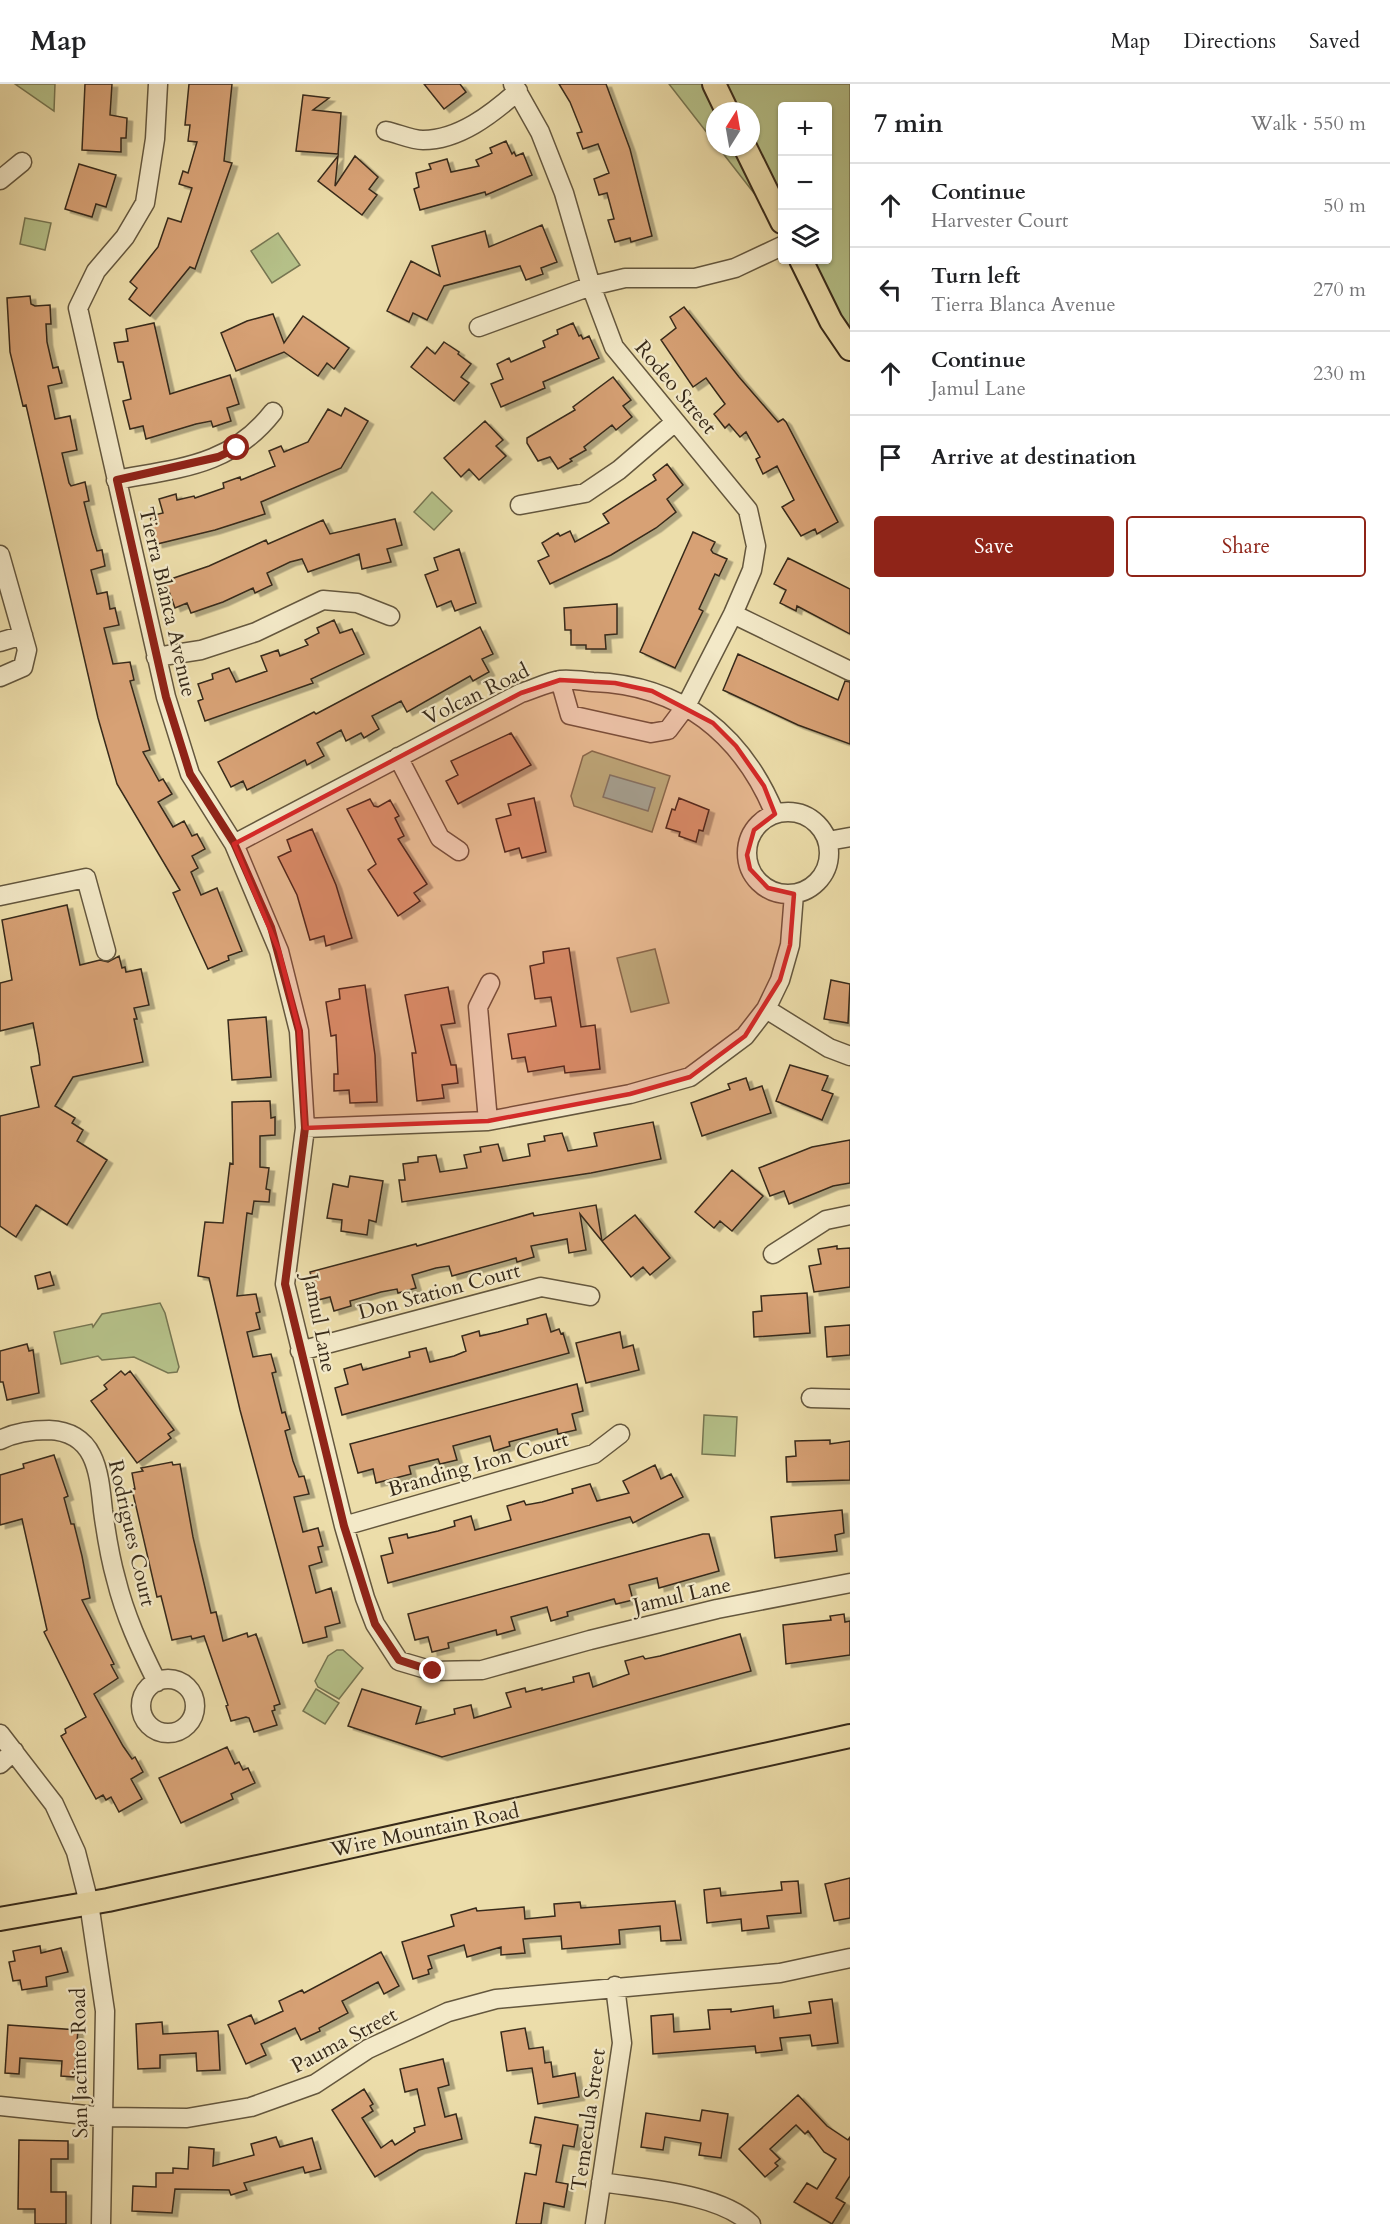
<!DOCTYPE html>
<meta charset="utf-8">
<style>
:root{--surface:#fff;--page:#f6f6f6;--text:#202124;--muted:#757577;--line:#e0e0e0;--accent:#8f2418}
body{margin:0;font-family:Cardo,serif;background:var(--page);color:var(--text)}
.controls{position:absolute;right:18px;top:18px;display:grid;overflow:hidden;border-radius:6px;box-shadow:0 2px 4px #0004}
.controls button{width:54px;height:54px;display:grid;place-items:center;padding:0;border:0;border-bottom:2px solid var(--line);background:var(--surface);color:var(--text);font:30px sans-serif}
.compass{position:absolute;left:706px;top:18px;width:54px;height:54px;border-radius:50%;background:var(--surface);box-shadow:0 2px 4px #0004;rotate:11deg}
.stop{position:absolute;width:18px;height:18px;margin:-14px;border:4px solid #8f2418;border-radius:50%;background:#fff}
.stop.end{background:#8f2418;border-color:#fff;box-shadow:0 2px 6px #0008}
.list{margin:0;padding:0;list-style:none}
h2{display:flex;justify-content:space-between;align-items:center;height:78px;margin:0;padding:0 24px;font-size:26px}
h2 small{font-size:20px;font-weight:400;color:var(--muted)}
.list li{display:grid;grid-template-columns:39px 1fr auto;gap:18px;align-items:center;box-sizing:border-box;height:84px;padding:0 24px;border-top:2px solid var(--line)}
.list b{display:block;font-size:22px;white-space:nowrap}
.list p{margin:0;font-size:20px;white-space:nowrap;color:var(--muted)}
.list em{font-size:20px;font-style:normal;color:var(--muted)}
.actions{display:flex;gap:12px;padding:18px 24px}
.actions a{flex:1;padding:14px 0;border:2px solid var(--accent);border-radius:6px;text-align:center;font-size:21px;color:var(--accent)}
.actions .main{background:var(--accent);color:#fff}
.icon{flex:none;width:33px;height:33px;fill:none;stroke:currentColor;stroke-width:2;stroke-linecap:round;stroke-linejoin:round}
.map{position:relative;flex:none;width:850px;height:2140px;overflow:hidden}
header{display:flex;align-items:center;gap:36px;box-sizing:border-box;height:84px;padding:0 30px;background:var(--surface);border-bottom:2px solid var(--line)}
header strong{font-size:28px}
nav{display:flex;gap:33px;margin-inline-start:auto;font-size:21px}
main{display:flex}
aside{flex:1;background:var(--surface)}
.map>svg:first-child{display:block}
.green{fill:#b6c28a;stroke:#767652;stroke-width:1.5}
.water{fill:#99bca8;stroke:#72826f;stroke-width:1.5}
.building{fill:#d7a175;stroke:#372a1a;stroke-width:1.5;filter:url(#shadow)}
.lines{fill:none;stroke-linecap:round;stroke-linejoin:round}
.minor-casing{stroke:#64573e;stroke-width:21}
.major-casing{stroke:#372a1a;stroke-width:26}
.minor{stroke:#f3e9c8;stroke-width:18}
.major{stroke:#ecddaa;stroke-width:22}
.route{stroke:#8f2418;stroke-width:8}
.marked{fill:#d62828;fill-opacity:0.2;stroke:#d62828;stroke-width:4.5;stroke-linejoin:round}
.labels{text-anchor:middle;stroke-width:4.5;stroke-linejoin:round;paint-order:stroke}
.street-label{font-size:21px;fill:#372a1a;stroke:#f3e9c8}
</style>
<header>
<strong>Map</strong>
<nav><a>Map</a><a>Directions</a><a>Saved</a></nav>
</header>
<main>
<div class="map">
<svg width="850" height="2140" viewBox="0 0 850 2140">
<defs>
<filter id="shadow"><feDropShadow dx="5.5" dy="3.5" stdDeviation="0" flood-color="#0004"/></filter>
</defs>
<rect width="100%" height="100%" fill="#ecddaa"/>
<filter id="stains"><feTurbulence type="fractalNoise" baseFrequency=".00333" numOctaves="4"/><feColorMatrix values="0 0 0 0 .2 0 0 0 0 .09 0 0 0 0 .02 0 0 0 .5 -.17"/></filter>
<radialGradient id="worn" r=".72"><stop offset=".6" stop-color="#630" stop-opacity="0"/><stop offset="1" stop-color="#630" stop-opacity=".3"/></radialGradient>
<path class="green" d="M15,0H55L54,27Z
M669,0H850V265L801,176H828V22H782V145L718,63H751V27H715V59Z
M25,134L51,139L45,166L20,160Z
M278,149L300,181L272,199L251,167Z
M432,408L452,427L434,446L414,428Z
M592,667L670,692L652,748L574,722L571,712L583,672Z
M655,865L669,919L631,928L617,874Z
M160,1219L165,1229L179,1283L177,1288L168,1289L134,1273L102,1276L98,1272L61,1280L54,1248L92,1240L93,1243L102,1230Z
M704,1331L737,1333L735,1372L702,1370Z
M337,1566H343L363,1584L339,1615L318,1603L315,1597L328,1572Z
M316,1605L339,1619L325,1640L303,1627Z"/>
<path class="water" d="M610,691L655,704L648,727L603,713Z"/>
<path class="building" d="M85,0H112L110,31L127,34L126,54H121V68L82,66Z
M189,0H232L224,77L232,79L195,185L190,183L150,232L129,215L137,204L130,198L158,163L168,134L181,138L192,104L179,100L183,87L188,89L197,58L188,57L190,41H185Z
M424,0H460L466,8L444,25Z
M559,0H606L630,65L652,152L631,158L630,154L615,158L608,136L614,135L607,109L599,111L594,95L609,89L598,60L583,65L577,49L582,48L570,18Z
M303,11L329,14L313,26L341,29L338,70L296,67Z
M506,57L512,70L514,68L516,72L523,69L532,91L486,111L485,108L420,126L414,105L419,103L416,89L431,85L429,80L447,75L451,88L479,82L476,76L492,69L490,64Z
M338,72L335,102L355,72L378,93L369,105L377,111L362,131L318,97Z
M79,80L116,91L106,123L96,120L92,133L65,125Z
M542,141L557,178L541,184L543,190L526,196L520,182L444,202L427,236L413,229L409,238L387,227L411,177L440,192L432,162L485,147L489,163Z
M30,212L31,220L35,222L50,221L51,240H46L47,258L53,284L58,283L62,299L48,302L55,335L70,332L77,366L62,369L69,399L71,402L85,398L89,417L84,418L92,450L97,467L102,466L105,482L91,486L97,510L107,508L110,525L115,524L119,541L104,544L113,580L130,578L134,596L130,597L150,666L143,668L159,697L163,695L172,710L158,718L173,743L184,737L192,752L197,750L205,765L192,772L198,784L191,788L201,811L217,804L242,867L228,872L229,876L208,885L173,809L180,806L117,700L98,634L26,321L23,322L10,268L7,214Z
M684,223L739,293L778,338L783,335L786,338L838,438L817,450L815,445L801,452L782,423L794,416L777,382L763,390L756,375L760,373L746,348L740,353L729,340L725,344L714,330L725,320L706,294L693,303L661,256L676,244L670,233Z
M273,230L284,259L303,232L349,264L334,285L327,279L318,292L284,268L236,287L221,249L247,237Z
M154,239L170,310L230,291L239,320L227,324L231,337L213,343L211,337L196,340L146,355L143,342L130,345L123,317L131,315L123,278H118L114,259L128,257L126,245Z
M573,239L579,252L581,251L583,255L589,252L599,274L543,298L545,304L501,323L491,300L503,295L497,280L509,274L511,278L545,263L543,257L558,250L557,246Z
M444,258L459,268L458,270L471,280L461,293L469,299L454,317L411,283L427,263L435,270Z
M613,293L631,316L623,322L632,333L616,346L612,341L584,363L586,366L570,375L572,377L558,385L550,373L538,377L527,359V354L575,326L573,323Z
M345,324L368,337L341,384L261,418L265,430L215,446L157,460L150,432L163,429L159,415L176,410L177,416L194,412L195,414L224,404L223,399L240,393L241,396L275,382L269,367L281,362L284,368L308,358L328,325L341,332Z
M485,337L503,356L496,362L506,372L479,396L469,385L461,393L444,374Z
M667,380L683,401L667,415L676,428L656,444L611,471L550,500L538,477L549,472L542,459L558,449L560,452L570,447L575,458L609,439L603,430L656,396L653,391Z
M395,435L402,461L387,465L391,478L362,485L359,470L308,488L302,475L290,478L267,489L272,501L255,509L253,504L223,518L191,529L187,519L175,524L166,499L168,496L209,482L266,456L268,460L323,436L330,450Z
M693,448L715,458L711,466L713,469L727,475L719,492L715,490L699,525L703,527L675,584L640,568Z
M459,465L476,519L455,527L451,517L437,523L425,491L438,486L434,474Z
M788,474L850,505V550L797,522L796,527L780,519L786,506L774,500Z
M617,520V550L605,551L606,565H586V561H571V546H565L564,524Z
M334,536L340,549L352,545L364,570L311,595L313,599L205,637L198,617L203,615L198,600L213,595L212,590L229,584L236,598L267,587L261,572L278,566L280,572L308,561L305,556L319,549L317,544Z
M480,543L493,570L482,575L489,588L473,597L470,592L407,628L401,617L372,632L379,645L364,654L361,649L346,657L341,646L317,659L324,672L307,681L305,676L247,706L243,697L231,703L218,678L314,628L316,630Z
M738,570L838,616L845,597L850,598V660L798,641L723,606Z
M511,649L531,681L458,720L446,697L458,691L451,677Z
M534,714L546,768L522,774L519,764L505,768L496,735L511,731L508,720Z
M679,714L709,726L703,747L699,746L696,758L679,752L680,748L666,744L672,725L675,726Z
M370,715L374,722L378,723L390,716L399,732L395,734L404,752L398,755L427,800L414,809L420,817L398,832L368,786L376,780L347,725Z
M312,745L336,801L352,854L326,862L324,852L310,856L297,811L278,773L291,767L287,756Z
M67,821L80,881L100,876L108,878L119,872L122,884L125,883L126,888L141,885L149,921L134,924L137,935H134L143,978L73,993L55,1022L75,1034L72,1039L83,1046L77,1057L107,1076L67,1141L36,1121L16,1153L0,1142V1032L39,1023L31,983L40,981L39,971L33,939L0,947V899L12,896L2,836Z
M569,864L581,943L595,941L600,985L565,989L564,982L528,988L525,973L512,975L508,950L556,942L551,913L535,915L530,882L544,879L543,868Z
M831,896L850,900L848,939L824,935Z
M365,901L375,971L377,1018L350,1019L349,1006L334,1007V990H338L336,951L331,952L326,918L340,915L339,905Z
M448,903L455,939L441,941L451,981H456L458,999L442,1001L444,1014L417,1017L412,969H416L405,911Z
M266,933L271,993L232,996L228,936Z
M790,981L828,992L822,1006L833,1010L822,1036L776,1017Z
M746,994L750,1006L762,1002L771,1029L702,1052L691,1019L730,1005L728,1000Z
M270,1017L271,1034L275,1033V1051L260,1052V1083L269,1084L266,1105L270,1106L269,1118L254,1117L252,1130L247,1129L237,1212L256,1210L260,1228L256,1229L260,1245L247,1248L253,1273L271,1270L276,1288L272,1289L282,1329L285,1328L290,1345L285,1347L293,1377L299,1393L304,1392L309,1410L294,1413L303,1448L318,1444L323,1462L318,1463L322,1478L309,1482L316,1509L331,1504L340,1539L325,1543L327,1553L303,1559L240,1326L209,1194L198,1192L205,1138L223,1139L230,1079L233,1080L232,1018Z
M653,1038L661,1075L591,1089L402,1118L399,1096H405L403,1080L418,1078V1073L436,1071L440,1088L467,1084L464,1071L481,1068L480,1063L498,1060L503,1077L530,1072L528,1060L545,1057L544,1052L562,1049L568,1067L597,1062L594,1049Z
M850,1056V1099L833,1102L789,1120L784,1107L770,1112L759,1084L812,1063Z
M732,1086L763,1112L732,1147L720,1137L714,1144L695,1128Z
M350,1092L383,1097L376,1138L369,1136L367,1151L341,1147L342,1136L327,1134L333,1100L348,1103Z
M596,1121L602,1157L580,1130L586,1166L569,1169L567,1155L531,1162L534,1173L517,1178L516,1174L452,1192L449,1182L436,1184L412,1191L416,1204L398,1209L397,1205L381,1208L350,1217L351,1222L334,1227L330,1213L318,1216L310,1188L416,1160L417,1162L533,1129L534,1132Z
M635,1131L670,1174L650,1191L643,1183L631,1193L602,1157Z
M837,1162V1165L850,1164V1203L814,1208L809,1182L821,1180L818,1165Z
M50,1188L54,1201L38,1205L35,1192Z
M807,1209L810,1249L754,1253L753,1228L762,1227L761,1212Z
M546,1230L551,1248L559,1245L561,1250L563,1249L569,1269L342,1331L335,1304L348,1300L344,1285L361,1280L363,1286L410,1273L409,1268L426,1264L430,1278L454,1272L466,1267L462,1252L479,1247L480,1252L498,1248L528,1240L527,1235Z
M850,1241V1271L827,1273L825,1243Z
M620,1248L623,1264L633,1261L639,1286L586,1299L576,1259Z
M27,1260L29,1267L33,1266L39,1309L7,1316L3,1298H0V1267Z
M121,1287L125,1291L130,1287L174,1346L168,1350L171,1354L137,1379L91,1317L107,1305L104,1301Z
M577,1300L583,1327L572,1330L576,1346L558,1350L557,1345L509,1358L510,1362L494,1367L490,1352L453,1362L457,1376L440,1380L438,1375L409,1382L411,1390L376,1399L373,1385L358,1389L350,1360Z
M830,1356V1360L850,1357V1396L787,1398L786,1373L796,1372L795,1357Z
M54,1371L68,1412L64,1414L71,1440H74L82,1472L90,1514L82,1516L114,1580L111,1581L118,1594L94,1610L123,1662L132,1675L135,1673L143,1688L131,1695L142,1715L119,1728L111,1713L106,1716L103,1711L96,1715L61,1652L66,1649L65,1645L86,1633L44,1548L47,1546L22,1435L0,1441V1391L24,1384L23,1380Z
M172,1378L173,1381L180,1380L193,1453L211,1529L216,1528L223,1557L247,1549L248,1553L256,1550L280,1620L274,1622L275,1626L272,1627L277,1641L254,1648L249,1634L246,1633L231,1637L226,1622L228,1621L204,1552L192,1555L191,1552L172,1556L161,1512L157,1513L132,1405H135L132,1389L143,1387L141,1384Z
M655,1381L661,1395L671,1390L683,1413L633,1439L630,1433L388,1499L381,1472L393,1469L389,1454L407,1450L408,1454L438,1447L455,1442L454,1437L471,1432L475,1446L511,1436L507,1422L524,1417L526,1421L542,1418L573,1409L572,1405L590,1400L597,1417L629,1409L623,1397Z
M842,1426L844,1449L835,1451L837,1467L775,1474L771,1433Z
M703,1450H709L719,1487L659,1504L657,1494L629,1501L633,1516L616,1520L614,1515L567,1528L568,1532L551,1537L547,1523L511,1533L515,1546L497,1551L496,1546L448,1559L449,1564L432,1568L428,1553L415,1556L408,1530Z
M844,1530L845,1538L850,1537V1571L786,1580L783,1541L831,1536L830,1532Z
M740,1550L751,1587L442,1673L348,1642L362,1605L421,1623L416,1640L455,1630L454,1625L471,1621L474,1634L511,1623L506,1609L525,1604L526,1608L542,1604V1606L574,1598L573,1593L589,1589L593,1603L629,1590L625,1577L643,1572L645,1575L660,1572Z
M227,1663L235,1680L239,1678L243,1686L248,1684L255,1699L231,1710L233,1715L181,1739L159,1694Z
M850,1794V1834L834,1837L825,1800Z
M798,1797L801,1829L767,1832L769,1844L742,1847L741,1835L707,1839L704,1806L720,1804L721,1812L782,1806L781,1798Z
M675,1817L681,1856L661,1857L660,1842L619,1846L620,1860L562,1865L561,1852L523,1855L525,1869L501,1871V1863L467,1873L464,1861L428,1872L432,1884L428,1886L429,1890L413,1895L402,1858L454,1842L451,1831L476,1824L477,1827L524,1823L525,1835L555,1832L554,1820L580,1818L581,1824Z
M40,1862L41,1869L61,1864L68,1888L46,1893L47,1902L22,1906L20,1896L13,1897L9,1878L15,1877L13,1867Z
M381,1868L399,1902L384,1910L378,1898L342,1917L348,1929L319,1944L320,1947L301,1956L295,1944L261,1960L266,1971L246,1980L228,1941L251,1931L255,1940L283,1927L279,1917L302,1906L304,1909Z
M832,1915L838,1959L812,1962L810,1951L780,1954L782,1966L756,1969L755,1962L653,1970L651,1932L673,1930L674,1948L710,1945L708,1926L731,1925V1928L773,1922L774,1934L811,1929L809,1918Z
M162,1938L163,1950L218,1947L220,1986L197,1987L196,1969L160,1971V1984L138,1985L136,1940Z
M8,1941L78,1946L74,1993L61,1992L62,1977L20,1974L19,1990L5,1989Z
M525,1944L529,1965L543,1963L545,1979L551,1978L553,1993L575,1989L579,2013L538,2020L532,1984L507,1987L501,1948Z
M443,1975L449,2001L438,2004L445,2033L456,2030L462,2055L419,2066L375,2093L332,2026L364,2005L373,2020L370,2022L373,2027L362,2034L381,2064L392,2056L395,2061L415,2048L414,2044L425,2041L417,2005L405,2008L400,1985Z
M798,2011L827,2042L848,2056L850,2053V2092L836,2114L845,2119L832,2140L794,2118L807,2099L817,2105L836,2075L824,2068L808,2047L805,2050L796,2041L770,2065L780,2075L775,2079L778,2082L765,2093L739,2065Z
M702,2026L728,2030L721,2074L699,2071L701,2059L665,2053L663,2066L641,2063L646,2029L700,2037Z
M535,2033L578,2041L574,2063L563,2061L556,2098L568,2100L564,2123L544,2119L541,2140H516L525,2089L536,2091L541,2061L530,2059Z
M276,2053L280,2063L312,2054L321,2085L305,2089L303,2083L244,2099L247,2106L231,2111L229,2106L175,2105L172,2129L132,2127L133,2102L156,2103V2089H173V2084L188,2085L189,2063L214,2065L213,2082L254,2071L251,2060Z
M19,2056L68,2057V2075H51V2108H66V2140H35V2125H18Z"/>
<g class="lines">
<g class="minor-casing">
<path id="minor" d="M158,0L155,55L145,119L125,153L96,187L78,224L166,613L190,690L234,760L279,867L299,947L305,1044
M513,0L540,48L564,109L591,202L614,263L748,426L756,462L752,486L733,530L686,622L668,646L651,649L570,631L560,596
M386,47C397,49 411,56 423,56C459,56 492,30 518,7
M0,96L22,78
M479,243L591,202L625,194H695L735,184L782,162
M116,396C179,384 231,382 273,328
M520,421L585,409L619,386L675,338
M0,471L27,566L23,583L0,593
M733,530L850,587
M0,558L23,551
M156,573L201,566L256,548L323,516L357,519L390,532
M398,673L440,754L459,767
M747 769a41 41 0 1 1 82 0a41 41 0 1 1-82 0Z
M828,757L850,753
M234,760L521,609C534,605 548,598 561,596C571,595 583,597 593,598C681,601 742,650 775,730
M794,810L790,861L780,896L766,925L745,952L690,993L630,1010L488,1037L305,1044L285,1200L344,1442L365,1514L375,1540L399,1577L433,1587L482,1586L590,1556L717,1525L850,1499
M0,812L86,794L106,867
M766,925L829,964L850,972
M488,1037L478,923L490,899
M773,1170L826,1136L850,1131
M300,1267L541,1203L590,1212
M811,1314L850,1315
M0,1356C16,1348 31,1346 49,1346C97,1348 99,1390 103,1427C106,1449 110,1474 116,1495C125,1532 140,1564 157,1598
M344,1442L594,1370L620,1350
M141 1622a27 27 0 1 1 54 0a27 27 0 1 1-54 0Z
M0,1650L54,1720L76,1768L89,1819L105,1927L101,2140
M0,1680L14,1667
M0,2022L105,2033L187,2034L251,2023L315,2000L368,1965L448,1928L496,1915L780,1889L850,1874
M601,2098C644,2105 719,2109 751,2140
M595,2140L622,1959L615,1902"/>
</g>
<g class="major-casing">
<path id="major" d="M714,0L727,27
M745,63L782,138
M801,176L831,237L850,265
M0,1835L108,1816L850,1652"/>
</g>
<use href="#minor" class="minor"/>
<use href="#major" class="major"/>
</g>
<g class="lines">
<path class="route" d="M237,364L218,373L117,396L166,613L190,690L234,759L271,843L299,947L305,1044L285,1200L344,1442L375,1540L399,1576L433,1587"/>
</g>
<path class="marked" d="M560,596L615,599L652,607L713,639L736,662L764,702L775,730L754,746L747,771L750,785L768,804L794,810L790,861L780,896L745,952L690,993L630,1010L488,1037L305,1044L299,947L279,867L234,760L521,609Z"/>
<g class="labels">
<g class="street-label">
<text transform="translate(676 303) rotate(50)" y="7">Rodeo Street</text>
<text transform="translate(168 518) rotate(77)" y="7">Tierra Blanca Avenue</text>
<text transform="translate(476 610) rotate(-26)" y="7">Volcan Road</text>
<text transform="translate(439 1207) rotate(-15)" y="7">Don Station Court</text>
<text transform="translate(320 1239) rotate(79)" y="7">Jamul Lane</text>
<text transform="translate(478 1380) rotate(-16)" y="7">Branding Iron Court</text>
<text transform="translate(132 1449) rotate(77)" y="7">Rodrigues Court</text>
<text transform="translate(682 1511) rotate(-13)" y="7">Jamul Lane</text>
<text transform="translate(425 1746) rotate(-12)" y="7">Wire Mountain Road</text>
<text transform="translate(344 1956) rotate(-28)" y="7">Pauma Street</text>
<text transform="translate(79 1979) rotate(-91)" y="7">San Jacinto Road</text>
<text transform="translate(588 2036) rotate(-82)" y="7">Temecula Street</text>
</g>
</g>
<rect width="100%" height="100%" filter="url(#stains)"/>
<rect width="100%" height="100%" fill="url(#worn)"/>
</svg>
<div class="controls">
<button>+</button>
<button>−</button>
<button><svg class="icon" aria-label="layers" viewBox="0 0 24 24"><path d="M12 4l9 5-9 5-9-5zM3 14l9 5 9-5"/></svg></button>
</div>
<svg class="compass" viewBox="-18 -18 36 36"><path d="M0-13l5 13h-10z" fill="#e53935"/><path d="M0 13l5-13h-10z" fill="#757577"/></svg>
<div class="stop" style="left:237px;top:364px"></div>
<div class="stop end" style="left:433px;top:1587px"></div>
</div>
<aside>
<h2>7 min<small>Walk · 550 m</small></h2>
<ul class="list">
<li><svg class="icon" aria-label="ahead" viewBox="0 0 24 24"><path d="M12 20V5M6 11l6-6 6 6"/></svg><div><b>Continue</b><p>Harvester Court</p></div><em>50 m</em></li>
<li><svg class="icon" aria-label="left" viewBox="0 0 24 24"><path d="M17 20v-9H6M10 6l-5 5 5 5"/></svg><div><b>Turn left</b><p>Tierra Blanca Avenue</p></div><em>270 m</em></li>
<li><svg class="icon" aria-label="ahead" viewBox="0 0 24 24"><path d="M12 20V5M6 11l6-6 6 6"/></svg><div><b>Continue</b><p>Jamul Lane</p></div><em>230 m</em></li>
<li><svg class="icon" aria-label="arrive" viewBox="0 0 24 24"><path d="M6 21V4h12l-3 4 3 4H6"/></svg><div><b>Arrive at destination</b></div></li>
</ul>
<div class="actions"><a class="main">Save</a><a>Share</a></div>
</aside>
</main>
